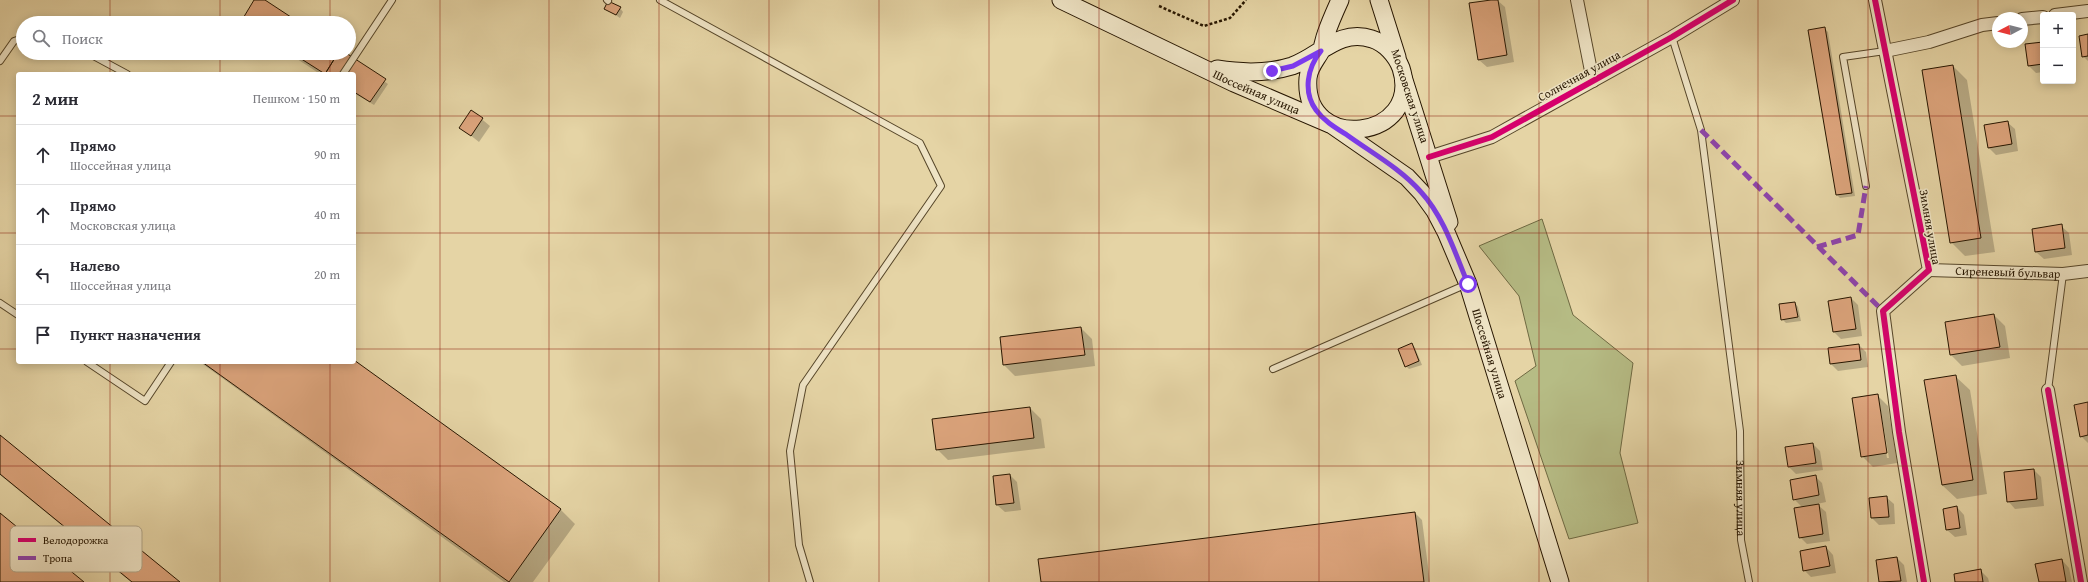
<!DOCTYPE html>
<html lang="ru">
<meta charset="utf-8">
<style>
:root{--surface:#fff;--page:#f7f7f7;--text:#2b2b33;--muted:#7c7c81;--line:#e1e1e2}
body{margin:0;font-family:"Gentium Book Plus",serif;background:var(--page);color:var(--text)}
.controls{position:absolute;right:12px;top:12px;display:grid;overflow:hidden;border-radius:4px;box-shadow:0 2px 10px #0003}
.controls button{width:36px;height:36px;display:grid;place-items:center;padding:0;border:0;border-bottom:1px solid var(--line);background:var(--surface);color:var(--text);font:20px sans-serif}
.compass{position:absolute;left:1992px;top:12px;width:36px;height:36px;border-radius:50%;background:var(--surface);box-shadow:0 2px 10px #0003;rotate:263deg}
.stop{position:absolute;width:12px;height:12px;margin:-9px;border:3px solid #7c3aed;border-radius:50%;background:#fff}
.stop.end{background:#7c3aed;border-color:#fff;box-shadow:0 1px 4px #0008}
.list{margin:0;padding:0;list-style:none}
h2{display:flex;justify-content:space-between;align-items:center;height:52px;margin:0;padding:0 16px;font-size:17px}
h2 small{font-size:13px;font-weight:400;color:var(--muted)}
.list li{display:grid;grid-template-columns:26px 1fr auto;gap:12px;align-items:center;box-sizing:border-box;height:60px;padding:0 16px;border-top:1px solid var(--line)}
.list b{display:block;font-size:15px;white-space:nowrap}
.list p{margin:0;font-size:13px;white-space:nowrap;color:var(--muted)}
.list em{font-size:13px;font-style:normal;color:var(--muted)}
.icon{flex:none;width:22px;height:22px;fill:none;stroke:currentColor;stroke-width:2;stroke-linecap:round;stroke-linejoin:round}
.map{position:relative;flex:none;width:2088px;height:582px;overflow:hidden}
.search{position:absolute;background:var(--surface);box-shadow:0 2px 10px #0003;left:16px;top:16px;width:340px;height:44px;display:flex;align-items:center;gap:10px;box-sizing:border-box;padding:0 14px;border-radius:22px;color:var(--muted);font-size:15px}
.panel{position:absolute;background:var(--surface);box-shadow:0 2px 10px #0003;left:16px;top:72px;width:340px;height:292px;border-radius:4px}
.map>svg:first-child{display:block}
.green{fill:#b6bc85;stroke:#6e6942}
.shadow{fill:#0003;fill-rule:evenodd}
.building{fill:#dca47c;stroke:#271600}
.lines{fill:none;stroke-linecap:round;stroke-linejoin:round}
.lane-casing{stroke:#564629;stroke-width:8}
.street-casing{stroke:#564629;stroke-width:14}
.secondary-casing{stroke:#271600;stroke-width:19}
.path{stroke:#271600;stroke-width:2.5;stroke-dasharray:3 2;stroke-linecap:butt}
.lane{stroke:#eee3c4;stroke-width:6}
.street{stroke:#eee3c4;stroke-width:12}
.secondary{stroke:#eee3c4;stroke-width:17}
.quiet{stroke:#8e44ad;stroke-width:5;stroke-dasharray:10 5;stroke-linecap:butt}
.cycleway-casing{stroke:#eee3c4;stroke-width:8}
.cycleway{stroke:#d6006c;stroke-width:6}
.route{stroke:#7c3aed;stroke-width:5}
.grid{fill:none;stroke:#8f2418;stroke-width:1;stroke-opacity:0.55}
.labels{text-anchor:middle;stroke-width:3;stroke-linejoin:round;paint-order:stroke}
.street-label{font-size:12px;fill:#271600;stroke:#eee3c4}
.key{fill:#eee3c4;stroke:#b2a689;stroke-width:1}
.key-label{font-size:11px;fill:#271600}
</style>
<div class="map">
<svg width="2088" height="582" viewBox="0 0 2088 582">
<rect width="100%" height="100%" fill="#e5d4a5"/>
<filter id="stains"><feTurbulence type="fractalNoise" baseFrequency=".005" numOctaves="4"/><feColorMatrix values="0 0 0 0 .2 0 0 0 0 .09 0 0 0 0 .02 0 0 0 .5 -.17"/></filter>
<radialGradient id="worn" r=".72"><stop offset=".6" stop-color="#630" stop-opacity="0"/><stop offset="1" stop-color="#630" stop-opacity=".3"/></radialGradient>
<path class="green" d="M1542,219L1573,315L1633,363L1620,453L1638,523L1569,539L1515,381L1536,366L1519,296L1479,246Z"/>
<path class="shadow" d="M1497,0L1505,7L1514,62L1487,67L1479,60Z
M605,8H620L623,12L620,18Z
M1824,28L1828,32L1855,196L1840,198L1837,195Z
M2088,35V61L2083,56Z
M2043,43V72L2036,73L2029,66Z
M288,53H344L388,84L374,105L354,93V74H320Z
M1953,66L1967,80L1995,252L1965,256L1951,242Z
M472,111L490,126L479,142L460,127Z
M2007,122L2015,129L2018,151L1996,155L1989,148L1985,126Z
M2061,226L2069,233L2072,255L2044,259L2036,252Z
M1851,298L1858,305L1862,336L1841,339L1834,332Z
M1795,303L1798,307L1801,321L1786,323L1782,319Z
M1994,315L2005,326L2010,358L1962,366L1951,355L1946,323Z
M1081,328L1092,339L1095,366L1015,376L1004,365Z
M1412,344L1415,348L1422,365L1409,369L1406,366Z
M1859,345L1866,352L1868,367L1838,371L1831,364Z
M354,361L561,510L575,524L533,582H504L200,362Z
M1955,376L1970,390L1987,494L1957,499L1942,485L1925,381Z
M1877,395L1888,406L1897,463L1873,467L1862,456ZM1878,406H1880L1889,458H1887Z
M2088,403V443L2081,436Z
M1030,408L1041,419L1045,448L948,460L937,449Z
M0,436L178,582H131L0,475Z
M1813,444L1820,451L1823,470L1796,474L1789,467L1786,448Z
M2034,470L2041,477L2044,506L2015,509L2008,501Z
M1010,475L1017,482L1021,510L1005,512L997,505L994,477Z
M1815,476L1822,483L1826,502L1817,504L1826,512L1830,541L1807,544L1800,537L1803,508L1794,499Z
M1886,497L1894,504L1895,524L1879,525L1872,518Z
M1957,507L1964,515L1967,535L1955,537L1947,530Z
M1415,513L1422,520L1430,582H1042Z
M1826,547L1833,555L1836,573L1811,577L1804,570Z
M1897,558L1904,565L1907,582H1880L1877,561Z
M2062,560L2069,568L2072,582H2040Z
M1981,571L1988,578L1989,582H1956Z"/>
<path class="building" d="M254,0H265L300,23H246L242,20Z
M1491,0H1498L1507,55L1478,60L1469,3Z
M608,1L621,7L616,15L604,9Z
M1825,27L1852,193L1836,195L1808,30Z
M2088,34V56L2082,57L2079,36Z
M2043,42V64L2028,66L2025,44Z
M292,53H338L325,74Z
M338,53H346L386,79L370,102L354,92V74H325Z
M1953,65L1981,238L1950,243L1922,70Z
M471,110L483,118L471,136L459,128Z
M2008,121L2012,144L1988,148L1984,125Z
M2062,224L2065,248L2035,252L2032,229Z
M1851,297L1856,329L1833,332L1828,301Z
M1795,302L1798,317L1781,320L1779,304Z
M1994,314L2000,347L1950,355L1945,322Z
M1081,327L1085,355L1003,365L1000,337Z
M1412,343L1419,361L1405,367L1398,349Z
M1859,344L1861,360L1830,364L1828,348Z
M354,360L561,509L509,582L202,362H354Z
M1956,375L1973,480L1942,485L1924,380Z
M1878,394L1887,453L1861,457L1852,398Z
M2088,402V435L2080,437L2074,405Z
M1030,407L1034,438L936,450L932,419Z
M0,435L180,582H132L0,474Z
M1813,443L1816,463L1788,467L1785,447Z
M2034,469L2037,499L2007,502L2004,472Z
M1010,474L1014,503L996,505L993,476Z
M1816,475L1819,495L1793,500L1790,480Z
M1887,496L1889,517L1871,518L1869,498Z
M1819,504L1823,534L1799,538L1794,508Z
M1957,506L1960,528L1946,530L1943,509Z
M1415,512L1424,582H1041L1038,559Z
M0,513L84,582H0Z
M1826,546L1830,566L1803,571L1800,551Z
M1897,557L1901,581L1879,582L1876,560Z
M2062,559L2066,582H2039L2035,564Z
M1981,569L1983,582H1955L1954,574Z"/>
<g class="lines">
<g class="lane-casing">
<g id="lane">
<path d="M607,0L608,1"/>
<path d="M660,0L920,143L941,186L803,385L790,451L799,545L810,582"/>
<path id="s1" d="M1672,37L1701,130L1740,431L1741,540L1749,582"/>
<path d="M88,53L127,74"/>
<path d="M0,61L14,41L23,38"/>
<path d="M343,74L392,0"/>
<path d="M1866,186L1843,57L1885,51"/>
<path d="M0,303L18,315"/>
<path d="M87,362L145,401L171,362"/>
<path d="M1273,369L1467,284"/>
<path d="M2048,390L2063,274"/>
</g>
</g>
<g class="street-casing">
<g id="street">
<path d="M1577,0L1593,81"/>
<path d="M1875,0L1929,270L1883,311L1899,432L1924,582"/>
<path d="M2055,15L2088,11"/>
<path d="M2022,19L2043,17"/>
<path d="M1885,51L1929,42L1982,25L1998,23"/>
<path d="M1429,157L1492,137L1672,37L1733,0"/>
<path id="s2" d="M1929,270L2063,274L2088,271"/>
<path d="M2048,390L2081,582"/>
</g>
</g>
<g class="secondary-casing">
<g id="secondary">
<path id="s3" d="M1061,0L1234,83L1332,125L1407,177L1422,193L1435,211L1446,232L1468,284L1560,582"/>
<path d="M1379,0L1397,57"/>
<path d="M1217,69C1242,73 1267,74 1292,66C1320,56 1339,28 1372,39C1385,43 1396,55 1401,68C1424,140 1302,155 1308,78C1309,67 1316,60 1321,51C1323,46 1324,39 1326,34C1330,22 1335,11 1340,0"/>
<path d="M1404,80L1449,222"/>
</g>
</g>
<path class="path" d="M1159,6L1204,26L1230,18L1246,0"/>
<use href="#lane" class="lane"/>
<use href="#street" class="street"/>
<use href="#secondary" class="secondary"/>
<path class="quiet" d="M1701,130L1883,311
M1817,247L1858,235L1866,186"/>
<g class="cycleway-casing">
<path id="cycleway" d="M1875,0L1929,270L1883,311L1899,432L1924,582
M1429,157L1492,137L1672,37L1733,0
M2048,390L2081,582"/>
</g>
<use href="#cycleway" class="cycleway"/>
</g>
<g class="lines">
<path class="route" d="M1272,71L1293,66L1321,51C1307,68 1303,92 1316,110C1324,121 1336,128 1347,135C1372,153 1401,169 1421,192C1444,217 1455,253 1468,284"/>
</g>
<path class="grid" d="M110,0V23M220,0V23M330,0V23M440,0V582M549,0V582M659,0V582M769,0V582M879,0V582M989,0V582M1099,0V582M1209,0V582M1319,0V582M1429,0V582M1539,0V582M1648,0V582M1758,0V582M1868,0V582M1978,0V582M110,53V74M220,53V74M330,53V74M0,116H18M354,116H2088M0,233H18M354,233H2088M0,349H18M354,349H2088M110,362V582M220,362V582M330,362V582M0,466H2088"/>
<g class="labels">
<g class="street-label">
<text transform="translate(1579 76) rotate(-29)" y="4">Солнечная улица</text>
<text dy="4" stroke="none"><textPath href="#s3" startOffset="216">Шоссейная улица</textPath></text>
<text transform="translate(1410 96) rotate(72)" y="4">Московская улица</text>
<text transform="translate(1930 227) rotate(80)" y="4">Зимняя улица</text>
<text dy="4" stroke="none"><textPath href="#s2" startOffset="79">Сиреневый бульвар</textPath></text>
<text dy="4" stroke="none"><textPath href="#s3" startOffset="587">Шоссейная улица</textPath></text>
<text dy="4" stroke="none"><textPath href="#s1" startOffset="468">Зимняя улица</textPath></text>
</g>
</g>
<rect x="10" y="526" width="132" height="46" rx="6" class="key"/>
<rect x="18" y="538" width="18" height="4" fill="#d6006c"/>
<rect x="18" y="556" width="18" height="4" fill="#8e44ad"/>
<g class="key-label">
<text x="43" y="544">Велодорожка</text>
<text x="43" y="562">Тропа</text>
</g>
<rect width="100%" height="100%" filter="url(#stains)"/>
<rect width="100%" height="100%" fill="url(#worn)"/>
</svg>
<div class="controls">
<button>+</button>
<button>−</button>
</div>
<svg class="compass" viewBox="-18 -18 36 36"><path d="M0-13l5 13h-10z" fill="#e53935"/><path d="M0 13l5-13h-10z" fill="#7c7c81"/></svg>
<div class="stop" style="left:1468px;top:284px"></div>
<div class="stop end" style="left:1272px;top:71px"></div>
<div class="search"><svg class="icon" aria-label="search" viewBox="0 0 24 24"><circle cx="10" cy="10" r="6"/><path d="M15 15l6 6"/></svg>Поиск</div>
<section class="panel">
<h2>2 мин<small>Пешком · 150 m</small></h2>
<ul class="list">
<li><svg class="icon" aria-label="ahead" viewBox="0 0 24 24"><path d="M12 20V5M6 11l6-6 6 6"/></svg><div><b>Прямо</b><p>Шоссейная улица</p></div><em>90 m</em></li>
<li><svg class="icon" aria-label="ahead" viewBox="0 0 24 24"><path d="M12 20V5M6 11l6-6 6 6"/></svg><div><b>Прямо</b><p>Московская улица</p></div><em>40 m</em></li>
<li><svg class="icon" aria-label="left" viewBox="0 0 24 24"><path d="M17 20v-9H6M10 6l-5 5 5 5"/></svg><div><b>Налево</b><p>Шоссейная улица</p></div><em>20 m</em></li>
<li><svg class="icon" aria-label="arrive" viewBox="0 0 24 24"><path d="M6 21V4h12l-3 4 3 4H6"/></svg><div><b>Пункт назначения</b></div></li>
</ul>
</section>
</div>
